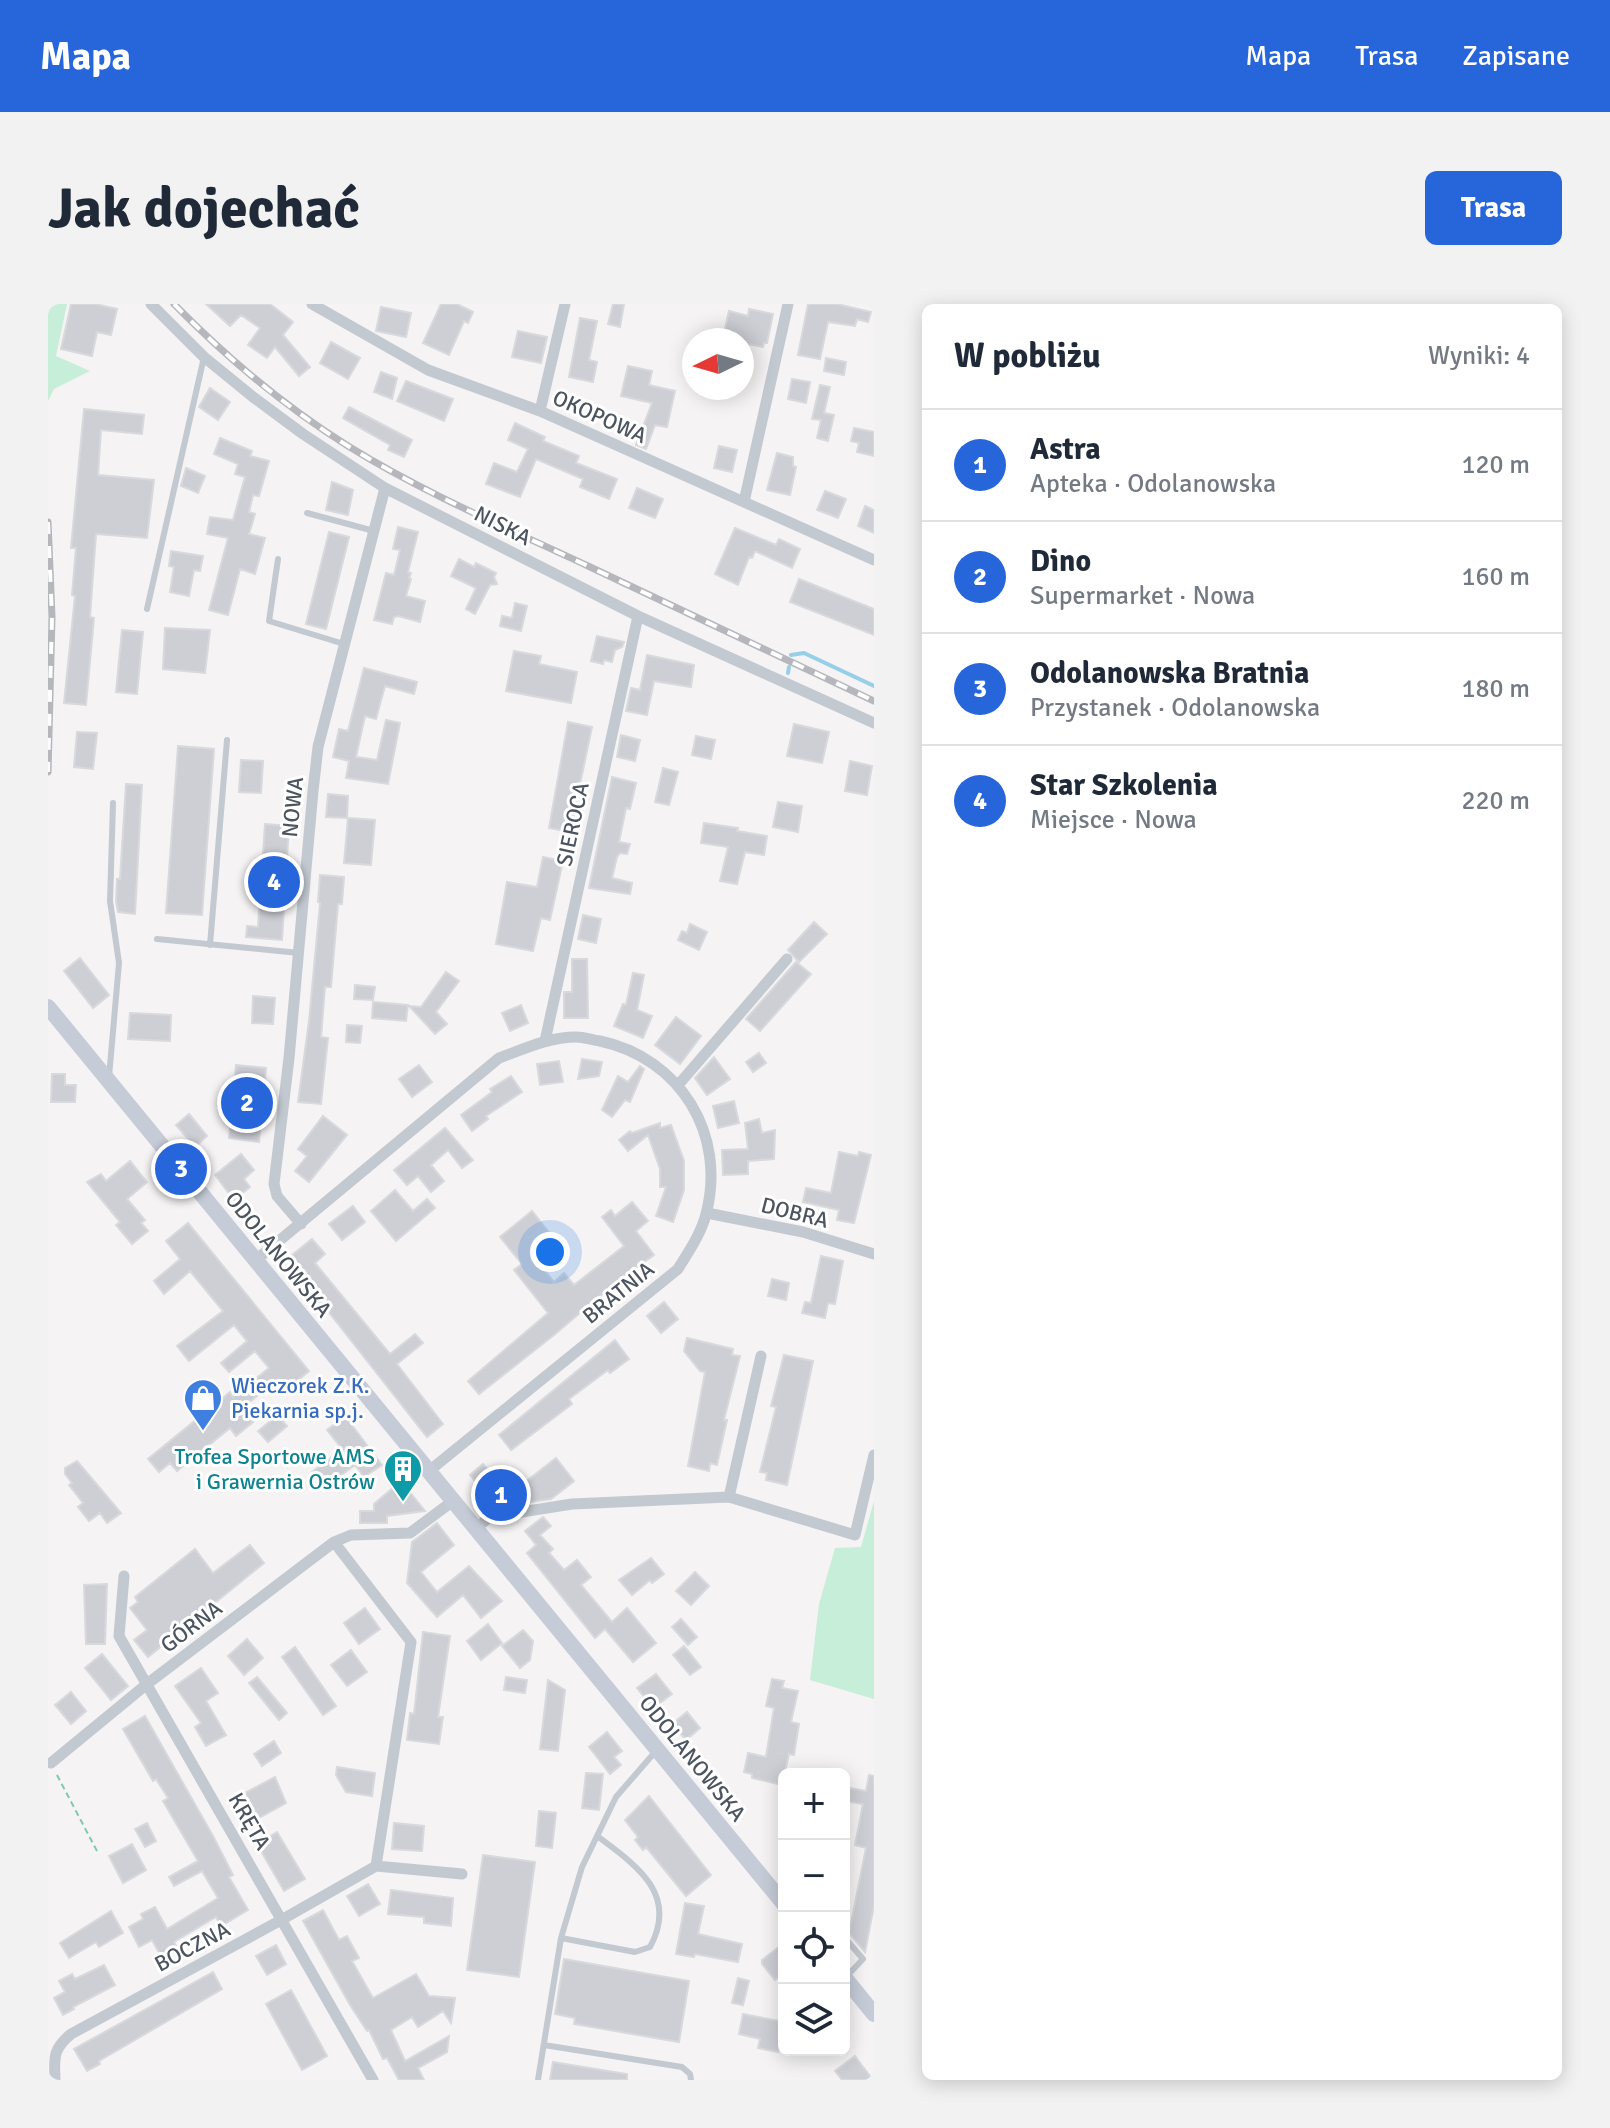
<!DOCTYPE html>
<html lang="pl">
<meta charset="utf-8">
<style>
:root{--surface:#fff;--page:#f2f2f3;--text:#1f2937;--muted:#747a83;--line:#e0e1e3;--accent:#2765db}
body{margin:0;font-family:Signika,sans-serif;background:var(--page);color:var(--text)}
.controls{position:absolute;right:24px;bottom:24px;display:grid;overflow:hidden;border-radius:12px;box-shadow:0 4px 20px #0003}
.controls button{width:72px;height:72px;display:grid;place-items:center;padding:0;border:0;border-bottom:2px solid var(--line);background:var(--surface);color:var(--text);font:40px sans-serif}
.compass{position:absolute;left:634px;top:24px;width:72px;height:72px;border-radius:50%;background:var(--surface);box-shadow:0 4px 20px #0003;rotate:265deg}
.you{position:absolute;left:502px;top:948px;width:28px;height:28px;margin:-20px;border:6px solid #fff;border-radius:50%;background:#1a73e8;box-shadow:0 0 0 12px #1a73e833}
.badge{display:grid;place-items:center;width:52px;height:52px;border-radius:50%;background:var(--accent);color:#fff;font-size:26px;font-weight:700}
.pin{position:absolute;translate:-50% -50%;border:4px solid #fff;box-shadow:0 2px 8px #0006}
.list{margin:0;padding:0;list-style:none}
h2{display:flex;justify-content:space-between;align-items:center;height:104px;margin:0;padding:0 32px;font-size:34px}
h2 small{font-size:26px;font-weight:400;color:var(--muted)}
.list li{display:grid;grid-template-columns:52px 1fr auto;gap:24px;align-items:center;box-sizing:border-box;height:112px;padding:0 32px;border-top:2px solid var(--line)}
.list b{display:block;font-size:30px;white-space:nowrap}
.list p{margin:0;font-size:26px;white-space:nowrap;color:var(--muted)}
.list em{font-size:26px;font-style:normal;color:var(--muted)}
.icon{flex:none;width:44px;height:44px;fill:none;stroke:currentColor;stroke-width:2;stroke-linecap:round;stroke-linejoin:round}
.map{position:relative;flex:none;width:826px;height:1776px;overflow:hidden;border-radius:12px}
header{display:flex;align-items:center;gap:48px;box-sizing:border-box;height:112px;padding:0 40px;background:var(--accent);color:#fff}
header strong{font-size:38px}
nav{display:flex;gap:44px;margin-inline-start:auto;font-size:28px}
.intro{display:flex;align-items:center;justify-content:space-between;box-sizing:border-box;height:192px;padding:0 48px}
h1{margin:0;font-size:56px}
.button{padding:20px 36px;border-radius:12px;background:var(--accent);color:#fff;font-size:28px;font-weight:700}
main{display:flex;gap:48px;padding:0 48px}
aside{flex:1;background:var(--surface);border-radius:12px;box-shadow:0 4px 20px #0003}
.map>svg:first-child{display:block}
.green{fill:#c6eed9}
.lines{fill:none;stroke-linecap:round;stroke-linejoin:round}
.stream{stroke:#96cfe8;stroke-width:4}
.building{fill:#cdcfd5;stroke:#d7d9dd;stroke-width:2}
.path{stroke:#7fcaac;stroke-width:2;stroke-dasharray:6 4;stroke-linecap:butt}
.service{stroke:#c2c9d0;stroke-width:6}
.minor{stroke:#c2c9d0;stroke-width:11}
.secondary{stroke:#c5ccd8;stroke-width:16}
.rail-casing{stroke:#b5b7bc;stroke-width:7}
.rail{stroke:#fff;stroke-width:4;stroke-dasharray:12;stroke-linecap:butt}
.labels{text-anchor:middle;stroke-width:6;stroke-linejoin:round;paint-order:stroke}
.street-label{font-size:22px;fill:#4b545f;stroke:#fff}
.shop-label{font-size:22px;fill:#366cbe;stroke:#fff;text-anchor:start}
.culture-label{font-size:22px;fill:#0d838f;stroke:#fff;text-anchor:end}
</style>
<header>
<strong>Mapa</strong>
<nav><a>Mapa</a><a>Trasa</a><a>Zapisane</a></nav>
</header>
<div class="intro"><h1>Jak dojechać</h1><a class="button">Trasa</a></div>
<main>
<div class="map">
<svg width="826" height="1776" viewBox="0 0 826 1776">
<rect width="100%" height="100%" fill="#f5f3f3"/>
<path class="green" d="M0,0H19L8,52L42,67L6,85L0,97Z
M826,1197V1395L762,1376L771,1300L787,1244L813,1243Z"/>
<g class="lines">
<path class="stream" d="M743,351L756,349L826,382
M740,369L741,363"/>
</g>
<path class="building" d="M23,0H47L69,5L63,31L49,28L44,52L13,45Z
M158,0H222L245,18L235,31L262,63L251,72L227,43L219,54L200,41L212,24L193,11L182,22Z
M393,0H409L425,8L420,19L416,17L401,51L375,39Z
M565,0H576L572,23L560,20Z
M760,0H789L823,8L820,18L809,15L807,22L780,18L772,55L750,51Z
M333,3L363,9L358,33L328,27Z
M701,5L725,10L719,39H716L715,43L694,39V36L675,33L681,7L700,12Z
M532,14L549,17L541,56L549,58L545,78L521,73Z
M470,27L499,33L493,59L464,53Z
M283,38L312,54L300,75L272,59Z
M778,54L798,58L796,71L776,67Z
M580,62L604,67L601,81L627,87L619,123L607,121L598,145L588,141L604,99L573,92Z
M333,68L349,74L344,95L326,88Z
M744,75L762,78L758,99L740,95Z
M358,77L405,95L396,117L349,97Z
M772,81L782,83L776,109L786,111L780,137L769,134L773,116L764,115Z
M162,84L182,98L170,116L151,103Z
M301,103L364,136L356,153L340,146L342,141L295,114Z
M36,105L96,111L94,130L53,126L50,171L106,176L99,234L48,230L42,313L46,314L38,401L16,399L27,292L24,291L28,244H23Z
M467,119L497,133L495,137L531,152L528,159L569,175L561,195L532,183L535,175L488,155L472,193L438,180L446,159L469,168L480,145L460,136Z
M806,124L826,128V152L809,148L811,139L803,137Z
M172,134L204,147L202,152L221,157L211,192L205,191L201,208L207,210L201,230L217,234L207,270L192,265L180,311L161,306L180,234L159,230L162,213L185,216L197,173L187,170L190,160L166,150Z
M671,142L689,146L684,168L666,164Z
M729,149L745,153V162L748,163L742,191L719,186Z
M138,164L157,172L150,189L133,182Z
M284,178L305,186L300,211L278,206Z
M589,184L615,195L607,214L581,204Z
M777,187L798,195L790,214L769,206Z
M817,202L826,206V229L810,222Z
M350,223L370,228L360,268L363,269L361,274L363,275L358,292L377,297L372,318L350,312L346,313L344,320L326,316L338,269L346,271L352,246L345,245Z
M687,224L728,241L731,235L752,245L744,264L707,247L704,254L701,253L690,281L667,270Z
M281,228L301,233L278,325L258,320Z
M123,247L155,252L152,267L146,266L141,292L122,288L126,263L121,262Z
M411,255L426,263L428,259L448,269L446,273L449,280L442,281L427,310L418,305L428,284L403,272Z
M751,275L826,305V331L742,298Z
M467,299L479,302L473,327L452,322L454,312L464,314Z
M117,324L162,326L157,369L115,365Z
M74,326L95,328L89,390L68,388Z
M549,332L576,338L574,343L567,346L564,358L556,356L555,360L543,357Z
M466,347L493,352L491,360L529,368L523,399L458,387Z
M599,351L646,361L643,383L606,377L599,411L578,407L583,384L592,386Z
M316,364L369,378L366,390L337,382L328,415L317,412L308,453L329,456L338,416L352,419L340,480L298,474L301,457L285,453L291,425L300,427Z
M520,418L544,423L522,528L501,524Z
M746,420L781,428L774,459L739,452Z
M29,428L49,429L45,465L26,463Z
M573,431L592,436L587,457L569,453Z
M648,432L667,436L663,455L644,451Z
M130,442L166,445L154,611L118,609Z
M193,456L215,457L213,489L191,488Z
M802,457L824,462L819,491L797,487Z
M615,464L630,468L621,501L607,498Z
M564,473L588,479L582,505L578,504L571,538L582,540L579,550L572,549L569,553L564,574L584,579L582,590L541,584Z
M78,480L94,481L87,610L70,608L68,597L69,575H72Z
M280,490L300,492L299,514L278,513Z
M730,498L754,502L750,528L725,523Z
M300,514L327,516L323,561L296,559Z
M656,519L690,524L689,527L719,532L716,551L697,548L689,580L672,577L680,543L653,539Z
M217,520L241,522L234,636L198,633L199,622L210,623Z
M495,553L515,557L502,616L493,614L485,647L448,640L459,578L489,583Z
M272,571L296,573L294,600H290L283,683H277L273,733L280,734L273,800L250,798L261,717L272,599L270,598Z
M535,611L553,615L548,639L530,635Z
M766,618L779,630L751,658L740,646Z
M642,620L659,628L651,646L630,636L634,627L639,629Z
M32,654L61,691L45,704L16,667Z
M524,655H539L540,714H516V688H524Z
M748,658L763,670L712,727L698,715Z
M398,668L411,677L388,708L399,720L387,730L361,702L373,703Z
M585,669L596,671L589,706L604,712L595,734L566,722L575,700L578,701Z
M307,681L327,683L325,696L306,695Z
M205,692L227,694L225,720L204,719Z
M325,698L360,701L358,717L324,714Z
M473,701L480,719L462,727L454,709Z
M82,709L123,711L122,737L80,735Z
M628,713L653,732L632,760L607,741Z
M299,721L314,722L312,739L298,738Z
M711,749L718,759L705,768L698,758Z
M666,753L682,775L659,791L647,774Z
M534,755L554,758L551,772L530,775Z
M511,757L515,778L492,781L489,760Z
M188,761L218,764L211,838L181,834Z
M371,761L384,778L364,793L351,775Z
M592,762L596,765L582,798L577,796L564,813L554,806L570,772L580,778Z
M4,770H17V781H28L27,798H3Z
M463,772L474,788L438,812L440,815L424,827L413,811L444,788L442,785Z
M686,797L691,819L670,824L665,802Z
M141,810L159,832L147,843L128,821Z
M275,812L299,831L261,878L247,867L259,852L250,845Z
M711,815L714,829L727,826L726,855L700,857V870L675,871L674,846L700,845L697,819Z
M612,819V824L623,821L636,857V886L625,918L608,912L618,883H612V865L600,831L580,847L571,836L582,827L584,829Z
M397,824L425,856L414,864L400,846L383,861L396,877L383,888L370,872L359,881L346,866Z
M791,848L810,852L811,848L823,851L806,919L789,916L791,906L755,898L758,884L783,889Z
M193,850L206,866L196,875L202,883L186,896L167,871Z
M82,857L99,878L79,895L97,916L93,919L100,927L84,940L68,921L72,918L39,878L53,870L58,877Z
M347,886L365,907L379,895L387,904L348,937L323,907Z
M584,898L600,917L588,927L606,951L572,975L506,1031L431,1090L420,1077L500,1009L466,966L474,960L452,933L484,907L511,941L490,958L506,978L516,969L526,981L576,942L554,913L563,906L567,912Z
M305,902L317,918L294,936L281,920Z
M140,919L261,1067L239,1085L231,1075L194,1104L205,1118L188,1132L182,1124L129,1167L122,1159L111,1168L100,1155L182,1088L185,1093L221,1064L207,1047L181,1068L173,1059L199,1037L186,1021L141,1057L129,1042L175,1007L142,967L116,990L106,977L132,955L118,937Z
M264,935L277,950L267,959L342,1050L367,1030L375,1039L349,1060L395,1120L379,1133L279,1006L277,1008L261,987L267,982L243,952Z
M773,952L795,957L787,1000L780,999L777,1014L754,1009L757,998L763,999Z
M724,975L741,979L738,996L720,992Z
M616,998L630,1015L613,1029L599,1012Z
M639,1034L685,1045L684,1051L692,1052L676,1116H679L669,1161L662,1159L661,1167L640,1162L657,1068L652,1067L636,1047Z
M567,1036L581,1055L562,1069L560,1066L521,1095L524,1100L463,1146L451,1131Z
M736,1051L765,1057L739,1181L718,1176L719,1169L712,1168L728,1103L723,1102Z
M230,1111L239,1122L220,1138L210,1127Z
M297,1112L334,1161L316,1173L307,1161L276,1184L264,1168L294,1145L279,1126Z
M508,1154L526,1177L503,1195L476,1199L471,1192L462,1200L455,1201L452,1197L447,1200L443,1198L422,1171L435,1160L441,1167L444,1164L454,1176L466,1167L476,1179Z
M29,1157L73,1209L59,1219L52,1209L41,1217L30,1203L35,1199L21,1181L24,1179L17,1170V1164Z
M353,1177L377,1207L339,1212V1219H312V1207H326V1200Z
M495,1213L503,1222L492,1231L505,1245L501,1249L516,1266L529,1256L543,1273L533,1281L564,1318L579,1304L608,1339L585,1358L557,1325L547,1334L479,1249L488,1241L477,1227Z
M389,1219L406,1241L373,1268L389,1288L421,1262L454,1297L433,1314L415,1291L389,1313L359,1279L364,1238Z
M202,1241L216,1259L100,1353L86,1336L99,1326L82,1304L90,1298L87,1293L147,1245L165,1269Z
M603,1254L616,1270L604,1279L602,1276L584,1291L571,1276Z
M647,1268L661,1282L643,1301L628,1287Z
M59,1280L57,1340H38L36,1281Z
M317,1304L332,1325L311,1340L296,1319Z
M633,1315L649,1333L640,1341L624,1323Z
M440,1320L454,1339L433,1356L419,1337Z
M475,1326L485,1337L482,1356L472,1364L454,1342Z
M375,1328L402,1332L390,1413H395L391,1440L359,1436L362,1409L366,1410Z
M199,1335L215,1354L196,1371L180,1352Z
M636,1342L653,1363L642,1371L625,1351Z
M247,1343L288,1402L275,1411L234,1353Z
M303,1346L319,1368L299,1382L283,1361Z
M54,1350L80,1382L63,1396L37,1364Z
M153,1364L170,1389L158,1397L178,1431L158,1442L147,1423L153,1419L127,1382Z
M608,1370L624,1390L605,1404L589,1384Z
M209,1373L239,1409L231,1416L201,1379Z
M458,1373L479,1376L477,1389L456,1386Z
M724,1375L736,1377L734,1384L750,1387L743,1418L751,1420L746,1451L741,1450L734,1481L704,1474V1470L696,1468L700,1449L718,1453L726,1404L718,1402Z
M500,1376L517,1386L510,1447L492,1445Z
M23,1388L38,1407L23,1420L7,1401Z
M639,1408L652,1424L638,1436L624,1420Z
M97,1412L165,1532L185,1571L181,1573L200,1606L173,1622L168,1613L126,1638L130,1646L114,1654L104,1636L91,1643L81,1623L95,1615L93,1610L107,1603L119,1625L170,1594L154,1567L126,1582L121,1573L150,1557L115,1497L120,1494L108,1475L105,1477L75,1425Z
M559,1428L574,1447L566,1453L573,1461L562,1470L541,1443Z
M226,1437L233,1449L214,1462L206,1450Z
M289,1463L327,1469L324,1492L298,1488L288,1471Z
M538,1469L555,1470L551,1506L534,1504Z
M821,1471L826,1472V1602L817,1648L801,1629L818,1544L807,1541L815,1500L796,1497V1483L818,1487Z
M227,1473L238,1499L211,1514L197,1489Z
M601,1492L663,1571L638,1592L598,1543L595,1546L587,1536L590,1533L577,1516Z
M491,1507L508,1509L504,1544L488,1542Z
M99,1519L108,1537L97,1543L87,1525Z
M346,1519L376,1522L374,1547L344,1545Z
M229,1528L257,1575L236,1587L209,1540Z
M84,1540L98,1566L75,1579L61,1552Z
M435,1551L487,1558L471,1673L419,1666Z
M320,1580L332,1600L311,1612L299,1592Z
M343,1586L405,1594L403,1622L376,1619V1613L340,1610Z
M637,1599L656,1602L650,1630L694,1640L690,1658L647,1650L646,1653L628,1650Z
M275,1606L291,1636L299,1632L311,1654L304,1657L325,1694L368,1670L381,1692L407,1694L403,1719L395,1707L370,1723L364,1713L343,1726L357,1757L401,1732L399,1748L370,1764L376,1776H351L339,1754L335,1755L321,1726L319,1727L302,1701L255,1617Z
M63,1607L75,1629L51,1643L48,1638L21,1654L12,1639Z
M736,1639V1669L727,1676L714,1660V1656Z
M228,1641L238,1660L219,1671L208,1652Z
M516,1655L641,1677L631,1738L526,1720L527,1714L507,1710Z
M56,1661L67,1681L25,1703L26,1705L15,1711L6,1694L17,1688L11,1677L24,1670L27,1675Z
M165,1668L174,1685L51,1757L52,1760L39,1767L26,1745Z
M690,1674L701,1677L695,1701L684,1699Z
M243,1686L279,1752L254,1766L218,1700Z
M695,1710L736,1718L730,1748L710,1744L712,1735L691,1730Z
M807,1752L825,1776H794L787,1767Z
M505,1758L579,1770V1776H502Z"/>
<g class="lines">
<path class="path" d="M9,1471L50,1549"/>
<path class="service" d="M259,209L326,227
M230,255L221,317L296,340
M99,305L156,53
M109,635L251,649
M162,641L179,436
M61,773L71,659L62,597L65,499
M549,1532C588,1561 631,1590 602,1643L587,1648L513,1634L534,1563L568,1493L607,1448
M796,1633L815,1655L799,1672
M496,1741L634,1763L642,1770L643,1776
M490,1776L513,1634"/>
<path class="minor" d="M103,0L156,53L205,93L255,130L337,184L590,312L826,419
M264,0L380,66L492,107L826,256
M492,107L517,0
M696,198L740,0
M497,737L590,312
M631,780L739,655
M659,909L755,928L826,950
M253,920L229,892L226,880L241,754L265,487L270,443L337,184
M208,956L451,754C476,745 501,733 528,733C536,733 544,736 552,737C632,754 679,830 658,910C653,930 641,947 630,965L381,1167
M681,1193L713,1052
M428,1224L442,1213L524,1200L681,1193L807,1231L826,1151
M76,1272L71,1332L325,1776
M3,1459L99,1380L286,1238L303,1231L362,1229L405,1197
M328,1562L414,1570
M7,1776C6,1753 5,1745 23,1730L235,1615L328,1562L363,1338L286,1238"/>
<path class="secondary" d="M0,703L736,1600
M796,1673L826,1710"/>
<g class="rail-casing">
<path id="rail" d="M126,0C179,54 236,102 300,142C376,189 459,224 540,262C635,307 731,352 826,397
M0,218L4,313L0,468"/>
</g>
<use href="#rail" class="rail"/>
</g>
<defs>
<g id="shop-pin" transform="scale(2)"><path d="M0 17L-7.5 6A9.5 9.5 0 1 1 7.5 6Z" fill="#3f7fe0" stroke="#fff"/><path d="M-5-2.5h2.3a2.7 3.5 0 0 1 5.4 0H5L5.5 6h-11ZM-1.5-2.5h3a1.5 2.3 0 0 0-3 0Z" fill="#fff"/></g>
<g id="building-pin" transform="scale(2)"><path d="M0 17L-7.5 6A9.5 9.5 0 1 1 7.5 6Z" fill="#0f9aa8" stroke="#fff"/><path d="M-4-6H4V6H1V3H-1V6H-4ZM-2.5-4.3h1.7v1.8h-1.7ZM.8-4.3h1.7v1.8H.8ZM-2.5-1h1.7V.8h-1.7ZM.8-1h1.7V.8H.8Z" fill="#fff"/></g>
</defs>
<g fill-rule="evenodd">
<use href="#shop-pin" x="155" y="1094"/>
<use href="#building-pin" x="355" y="1165"/>
</g>
<g class="labels">
<g class="street-label">
<text transform="translate(552 112) rotate(24)" y="8">OKOPOWA</text>
<text transform="translate(455 221) rotate(27)" y="8">NISKA</text>
<text transform="translate(244 503) rotate(-84)" y="8">NOWA</text>
<text transform="translate(524 520) rotate(-78)" y="8">SIEROCA</text>
<text transform="translate(747 908) rotate(14)" y="8">DOBRA</text>
<text transform="translate(231 950) rotate(51)" y="8">ODOLANOWSKA</text>
<text transform="translate(570 988) rotate(-39)" y="8">BRATNIA</text>
<text transform="translate(143 1322) rotate(-37)" y="8">GÓRNA</text>
<text transform="translate(645 1454) rotate(51)" y="8">ODOLANOWSKA</text>
<text transform="translate(202 1517) rotate(60)" y="8">KRĘTA</text>
<text transform="translate(144 1642) rotate(-28)" y="8">BOCZNA</text>
</g>
<g class="shop-label">
<text x="183" y="1089">Wieczorek Z.K.<tspan x="183" dy="25">Piekarnia sp.j.</tspan></text>
</g>
<g class="culture-label">
<text x="327" y="1160">Trofea Sportowe AMS<tspan x="327" dy="25">i Grawernia Ostrów</tspan></text>
</g>
</g>
</svg>
<div class="controls">
<button>+</button>
<button>−</button>
<button><svg class="icon" aria-label="locate" viewBox="0 0 24 24"><circle cx="12" cy="12" r="6"/><path d="M12 2v4M12 18v4M2 12h4M18 12h4"/></svg></button>
<button><svg class="icon" aria-label="layers" viewBox="0 0 24 24"><path d="M12 4l9 5-9 5-9-5zM3 14l9 5 9-5"/></svg></button>
</div>
<svg class="compass" viewBox="-18 -18 36 36"><path d="M0-13l5 13h-10z" fill="#e53935"/><path d="M0 13l5-13h-10z" fill="#747a83"/></svg>
<div class="you"></div>
<div class="pin badge" style="left:453px;top:1191px">1</div>
<div class="pin badge" style="left:199px;top:799px">2</div>
<div class="pin badge" style="left:133px;top:865px">3</div>
<div class="pin badge" style="left:226px;top:578px">4</div>
</div>
<aside>
<h2>W pobliżu<small>Wyniki: 4</small></h2>
<ul class="list">
<li><span class="badge">1</span><div><b>Astra</b><p>Apteka · Odolanowska</p></div><em>120 m</em></li>
<li><span class="badge">2</span><div><b>Dino</b><p>Supermarket · Nowa</p></div><em>160 m</em></li>
<li><span class="badge">3</span><div><b>Odolanowska Bratnia</b><p>Przystanek · Odolanowska</p></div><em>180 m</em></li>
<li><span class="badge">4</span><div><b>Star Szkolenia</b><p>Miejsce · Nowa</p></div><em>220 m</em></li>
</ul>
</aside>
</main>
